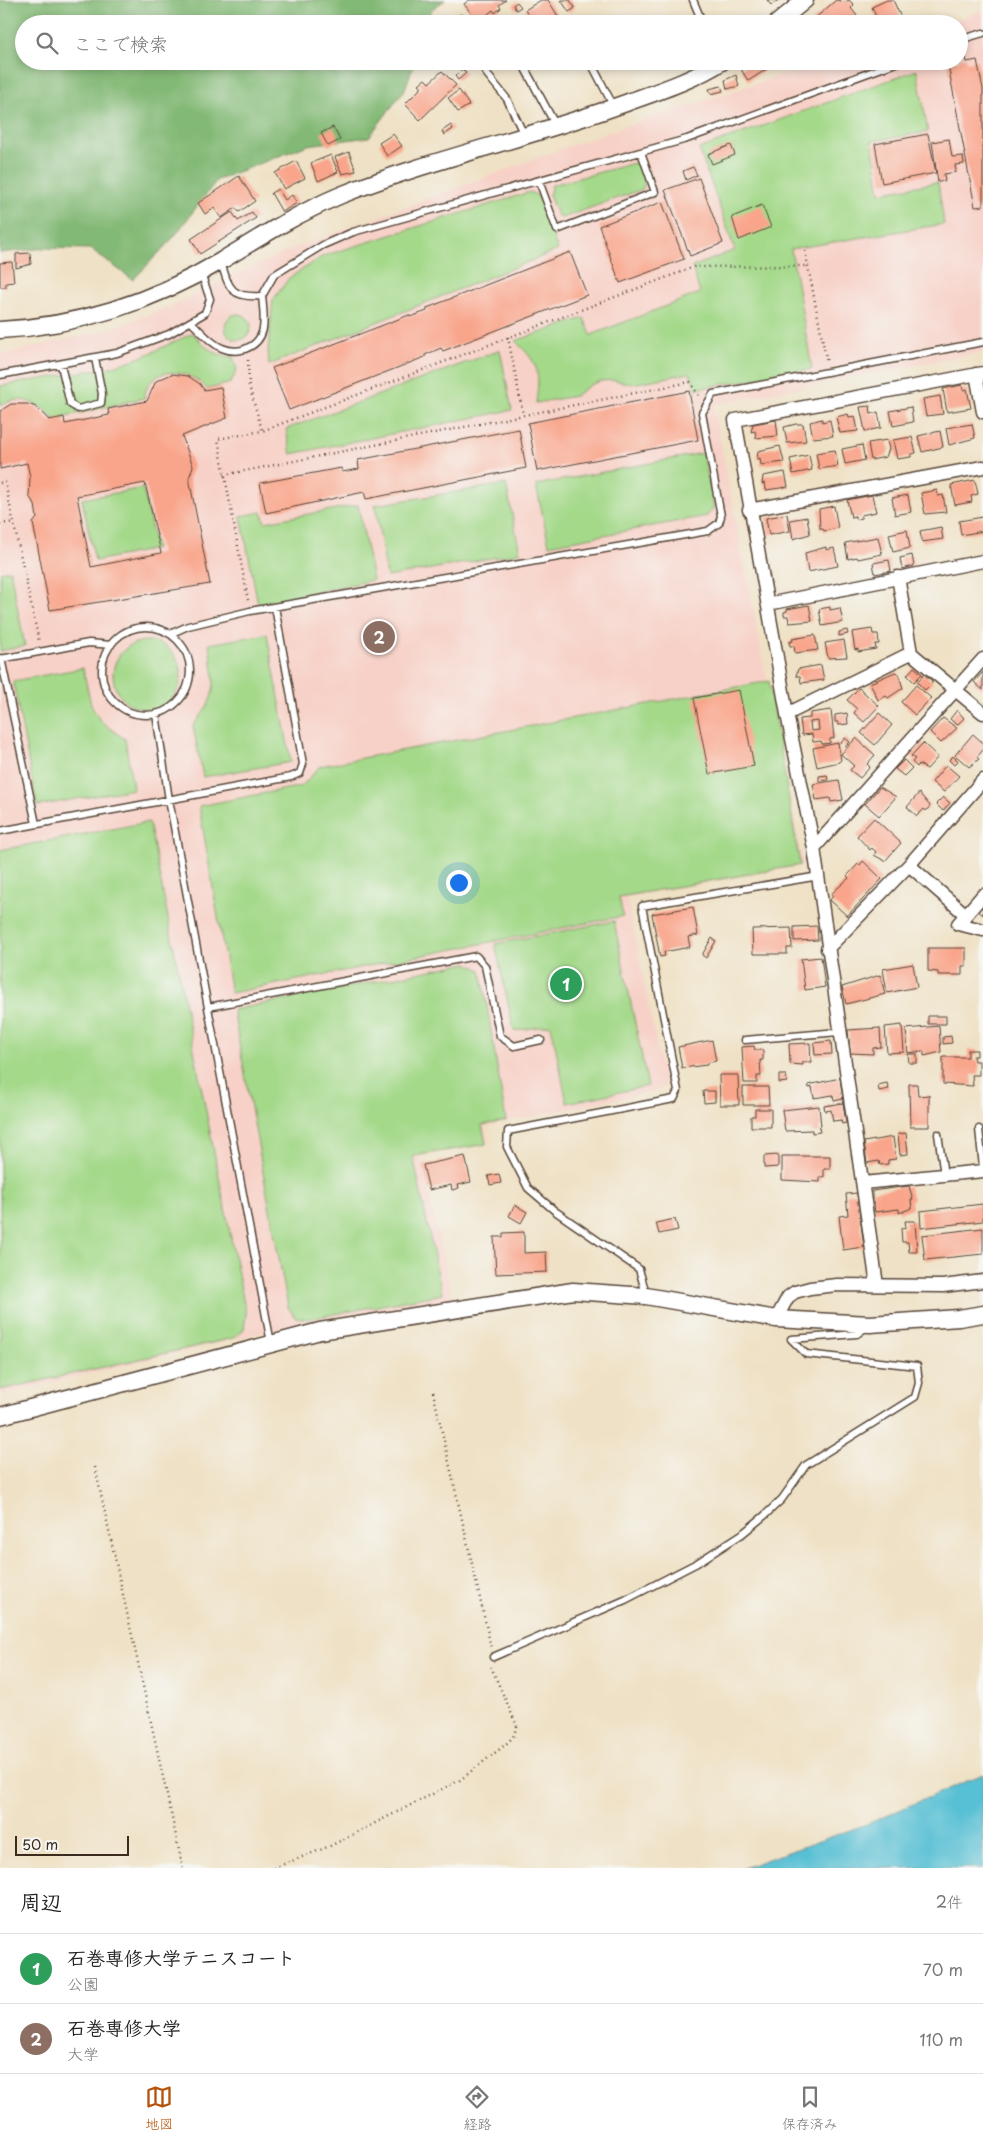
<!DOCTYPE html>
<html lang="ja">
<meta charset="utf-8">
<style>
:root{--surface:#fff;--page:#f2f2f2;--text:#222;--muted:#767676;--line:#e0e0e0;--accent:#b45309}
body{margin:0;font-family:"Playpen Sans","Klee One",sans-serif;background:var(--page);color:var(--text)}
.scale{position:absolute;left:15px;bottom:12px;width:114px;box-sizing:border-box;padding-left:5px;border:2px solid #3b2a1e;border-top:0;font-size:14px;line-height:18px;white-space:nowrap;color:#3b2a1e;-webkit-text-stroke:4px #f6f6f2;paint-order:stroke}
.you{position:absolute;left:458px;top:882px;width:18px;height:18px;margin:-12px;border:4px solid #fff;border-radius:50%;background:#1a73e8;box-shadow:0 0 0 8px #1a73e833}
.badge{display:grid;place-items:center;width:32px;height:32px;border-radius:50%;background:var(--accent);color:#fff;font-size:16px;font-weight:700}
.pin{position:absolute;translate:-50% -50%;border:2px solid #fff;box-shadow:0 1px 5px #0006}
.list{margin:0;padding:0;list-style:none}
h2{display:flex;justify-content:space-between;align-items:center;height:65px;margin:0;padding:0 20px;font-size:21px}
h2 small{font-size:16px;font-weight:400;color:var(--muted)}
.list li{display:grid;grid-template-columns:32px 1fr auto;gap:15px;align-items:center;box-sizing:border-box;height:70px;padding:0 20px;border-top:1px solid var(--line)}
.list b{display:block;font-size:19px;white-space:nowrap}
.list p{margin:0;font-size:16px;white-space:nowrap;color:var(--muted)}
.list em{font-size:16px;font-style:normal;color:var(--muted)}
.icon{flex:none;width:28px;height:28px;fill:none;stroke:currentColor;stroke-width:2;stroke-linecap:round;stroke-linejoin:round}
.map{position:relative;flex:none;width:983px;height:1868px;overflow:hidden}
.search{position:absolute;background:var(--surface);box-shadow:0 2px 8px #0003;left:15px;right:15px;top:15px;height:55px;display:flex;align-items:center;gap:12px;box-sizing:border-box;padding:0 18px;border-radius:28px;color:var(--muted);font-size:19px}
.sheet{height:205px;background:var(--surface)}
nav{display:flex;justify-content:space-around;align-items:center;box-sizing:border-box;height:70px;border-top:1px solid var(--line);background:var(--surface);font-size:14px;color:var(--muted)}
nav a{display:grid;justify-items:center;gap:2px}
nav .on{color:var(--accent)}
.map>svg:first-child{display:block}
.built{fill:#f7d1c7}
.green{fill:#a4d98a;stroke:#708254}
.forest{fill:#83b976;stroke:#5f724a}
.water{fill:#58c0d4;stroke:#4a7579}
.building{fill:#f9a58b;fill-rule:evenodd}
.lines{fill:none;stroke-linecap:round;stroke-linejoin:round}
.service-casing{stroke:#564537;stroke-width:9}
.minor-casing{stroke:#564537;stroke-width:15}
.tertiary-casing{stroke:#564537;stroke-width:19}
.path{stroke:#564537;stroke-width:2.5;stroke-dasharray:1 4;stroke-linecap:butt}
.service{stroke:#fff;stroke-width:6}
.minor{stroke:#fff;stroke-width:12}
.tertiary{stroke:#fff;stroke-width:16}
</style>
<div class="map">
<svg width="983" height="1868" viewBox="0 0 983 1868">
<rect width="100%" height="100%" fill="#f6f6f2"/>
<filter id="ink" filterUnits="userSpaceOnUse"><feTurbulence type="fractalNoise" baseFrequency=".02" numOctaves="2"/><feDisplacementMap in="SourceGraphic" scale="10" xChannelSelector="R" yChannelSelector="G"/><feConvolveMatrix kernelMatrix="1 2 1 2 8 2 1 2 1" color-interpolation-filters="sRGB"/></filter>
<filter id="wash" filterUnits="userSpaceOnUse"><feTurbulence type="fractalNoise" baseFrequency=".0096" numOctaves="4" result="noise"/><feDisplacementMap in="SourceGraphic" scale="20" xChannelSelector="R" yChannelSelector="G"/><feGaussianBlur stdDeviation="1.12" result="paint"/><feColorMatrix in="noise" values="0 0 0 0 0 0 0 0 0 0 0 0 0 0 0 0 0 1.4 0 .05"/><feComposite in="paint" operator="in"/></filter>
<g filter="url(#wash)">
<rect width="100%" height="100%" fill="#efe1c5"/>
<path class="built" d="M983,10V352L717,404L714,409L803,865L627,897L665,1085L660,1090L485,1126L489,1142L420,1156L453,1298L297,1324L0,1395V355L106,330L179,303L240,272L302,245L605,133L825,61H959V24H942Z"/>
<path class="green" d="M917,70L928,132L872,141L880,193L938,182L944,224L791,249L812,369L696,389L690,373L632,384L613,380L601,381L590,385L575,396L536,403C540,371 539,363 515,341L584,318L591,335L700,293L692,267L735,250L699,149Z
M638,162L645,181L643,189L562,218L557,215L549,195L552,185Z
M530,192L538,196L558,250L269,365L268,350L273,300L289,278L323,256Z
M225 327a13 13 0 1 1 26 0a13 13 0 1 1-26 0Z
M193,333C205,348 214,355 233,357L237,369L231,383L207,389C189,367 149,364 144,398L54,419C40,403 19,393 0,406V386L111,367L144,356Z
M500,350L512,410L291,454L286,429Z
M703,453L714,507L707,516L549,545L536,485Z
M506,484L520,553L387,577L375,505Z
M143,488L156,549L95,561L82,499Z
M358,505L373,580L258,604L241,516L262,512L265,522Z
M10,570L25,646L0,651V572Z
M267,634L291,762L203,777L193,726C220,693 215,684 209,644Z
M113 675a34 34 0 1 1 68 0a34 34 0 1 1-68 0Z
M83,668C92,708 88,715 125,739L133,789L37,806L13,681Z
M769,681L800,865L619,897L623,916L231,993L199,806L302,786L320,766Z
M149,822L246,1314L244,1329L234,1338L0,1390V850Z
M614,921L648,1086L567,1103L551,1025L514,1031L495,944Z
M467,963L481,970L506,1121L482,1125L486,1144L413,1156L442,1294L308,1319L295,1317L288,1307L233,1010Z"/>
<path class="forest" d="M0,0H445L432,9L427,24H24V61H415L405,89L369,137L308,145L217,180L173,238L133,280L91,249L45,248L0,253Z"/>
<path class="water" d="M983,1774V1868H743L867,1824Z"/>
<g id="blocks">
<path class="building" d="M469,0H506L499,5L501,8L495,13L493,10L478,22L464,4Z
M541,0H548L558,16L546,24H534L525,10Z
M561,0H570L575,8L569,12Z
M767,0H779L771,5Z
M836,0L845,2L849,0L854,5L851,8L857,16L851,21L853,24H816L813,20Z
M887,0H893L904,24H879L872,7Z
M517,2L521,7L516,10L513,5Z
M461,14L464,20L456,23L454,17Z
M966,58L967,62L977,60L983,89V206L975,207L948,65H950V61H959V59Z
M754,61H762L767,69L748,81L741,69Z
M770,61H782L774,67Z
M462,69L466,73L458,80L455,76Z
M442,71L456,85L420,120L405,104L422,87L419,84L425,79L429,83Z
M736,75L739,86L727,89L725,80Z
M721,86L723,91L711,94L709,89Z
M459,90L469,105L458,112L448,98Z
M451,125L453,129L444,135L442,131Z
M333,127L340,140L328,146L321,133Z
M393,134L402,146L387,156L379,143Z
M928,134L936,173L882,183L875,144Z
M949,139L952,157L963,156L964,164L955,165L956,172L944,174L945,181L938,182L932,142Z
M731,145L735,155L712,164L708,154Z
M349,152L356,171L342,174L335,157Z
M331,155L338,172L318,181L311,163Z
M296,161L305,178L284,189L275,173Z
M693,167L697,175L686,180L683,171Z
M239,176L255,201L239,212L236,208L221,218L214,208L205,214L198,203Z
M699,178L723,243L690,256L665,190Z
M278,189L285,200L292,195L297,203L282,212L271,193Z
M662,202L684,259L620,283L599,226Z
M762,205L771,227L739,240L732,217Z
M232,212L238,221L252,212L256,218L200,254L191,239Z
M570,252L587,295L443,351L441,348L425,355V357L289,410L272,368L409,315L410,317L427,311V308Z
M30,253L31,264L16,268V254Z
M12,262L14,282L6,283V287H0V263Z
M172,374L188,376L200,384L204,390L221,387L227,418L182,436L193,466L189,478L210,584L50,610L33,523L37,518L35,505L29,496L30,477L27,463L0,469V411L11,404H28L36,407L49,420L64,417L65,424L109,415L108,409L147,401L156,381ZM145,483L161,553L91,567L77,496Z
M962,385L963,390L967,389L971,408L947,412L943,389Z
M689,391L698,440L537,471L528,423Z
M940,396L943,414L926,416L923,399Z
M870,406L871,414L878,412L881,428L865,431L860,407Z
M911,407L913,422L893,426L890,411Z
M848,414L849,417L855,416L858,431L840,433L836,417Z
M822,419V422L830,420L833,436L813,438L810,422Z
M776,420L778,436L756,438L755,431L751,432L753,424Z
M796,424H803L806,441L787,443L784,427Z
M972,424L975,438L949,445L946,428Z
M519,429L526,468L366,499L364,492L266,513L260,483L341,468L342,472L359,469L358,460Z
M940,431L943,447L922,452L918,436Z
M912,437L916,453L911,454V457L897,459L893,440Z
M887,440L889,449L886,457L871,460L868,443Z
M862,445L865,460L845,464L842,449Z
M780,446L784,462L761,465L760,458L757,459L758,451Z
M835,450L838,466L819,469L816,453Z
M809,455L812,470L793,474L790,459Z
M785,472L788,487L766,490L765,483L762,484L763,476Z
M975,480L978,494L971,496L972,502L955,505L951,485Z
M937,490L938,496L943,495L946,512L925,514L921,493Z
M872,495L876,512L861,515L862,518L855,519V516L851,517L847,500Z
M908,495L911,512L895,515L892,498Z
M834,506L838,528L824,531L823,529H820L819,509Z
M787,514L790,531L769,535L766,518Z
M807,517L810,534L793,539L790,520Z
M983,517V531L961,535L959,521Z
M941,527L943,539L922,542L920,531Z
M907,530L910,548L893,552L889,534Z
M878,537L882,554L858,559L857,557L848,559L845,543Z
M826,547V550L834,548L838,566L808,572L805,553Z
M912,555L914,566L902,569L900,558Z
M889,560L891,571L875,574L873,563Z
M809,605L812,621L789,623L788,616H784V612L787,611V609Z
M830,607V610L840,608L843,622L822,626L819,609Z
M872,629L873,634H878L879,644H875L876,649L858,652V649L855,650L852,632Z
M847,630L848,634L839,636V632Z
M815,635L818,650L795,653L794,646H790L789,642L793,641L792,639Z
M844,640L847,657L828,658L825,643Z
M821,665L824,680L801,683L800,676H796L798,669Z
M914,667L922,674L914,682L907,675Z
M895,672L898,673L903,688L888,698L886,696L878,700L870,683Z
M983,672V690L974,682Z
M924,674L933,682L925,690L917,682Z
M916,685L931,698L915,715L901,702Z
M859,688L879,706L864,722L854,713L857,709L847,700Z
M739,690L754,766L709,774L694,698Z
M831,710L834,738L830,739V743L822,744L821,741L813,742L812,734L802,735L800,719L810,718V713ZM818,721L819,730L811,731L810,722Z
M957,710L964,718L957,725L950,719Z
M847,713L848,724L838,725V722H835V715Z
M879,713L892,725L875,745L861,733Z
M943,718L957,728L941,743L930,732Z
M973,734L983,743V750L977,757L979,759L969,767L955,755Z
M845,738L850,742L845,747L841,743Z
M856,738L875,755L867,764L870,767L860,778L850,770L854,766L841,754Z
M838,743L841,760L839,762L817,767L813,748Z
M923,743L938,757L927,769L919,764L917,767L912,762L915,759L911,756Z
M953,756L958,761L954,765L949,760Z
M904,760L912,768L904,776L895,769Z
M946,765L959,776L944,792L932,782Z
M827,775L828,780L819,781V776Z
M839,780L843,800L831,802L830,798L816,800L813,784Z
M880,787L896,797L879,816L865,804Z
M919,793L930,806L926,811L924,809L917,816L907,807Z
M943,797L950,803L943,811L936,804Z
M874,818L901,843L885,861L874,855L876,852L872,848L870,850L857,836Z
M863,861L882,879L847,916L830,900L833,896L831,894L849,878L847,876L858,864L860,865Z
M983,904V915L977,910Z
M693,907L698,935L688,937L690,947L664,952L665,956L660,957L652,914Z
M817,926L818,940L794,941V927Z
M791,928L792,948H787V954H753L752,929Z
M712,938L716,941L706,958L702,955Z
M928,948H966V966H962V975H938V972L928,971Z
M821,957L825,987L805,990L801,959Z
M913,964L917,987L887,993L883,969Z
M880,975L885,994L846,1004L842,987Z
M928,1016H946V1024H928Z
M902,1025L904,1052L887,1053L885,1027Z
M939,1026L941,1052L924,1056V1051L908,1053L906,1029Z
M880,1028L881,1047L873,1048V1054L850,1053L848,1030Z
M951,1036L952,1043L943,1044V1037Z
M712,1040L716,1061L707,1063V1065L682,1068L678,1047Z
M831,1041L832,1054L815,1055L814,1043Z
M810,1043L811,1062H803V1065L790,1064L789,1044Z
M754,1046L755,1050H763V1060H760L761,1076H757V1083H744L742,1047Z
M968,1050H977V1056H973L974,1061H979V1075H972L973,1086L943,1084V1057H968Z
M908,1054H917V1063H909Z
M719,1075H738L739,1105H720Z
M779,1075H786L787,1082L779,1083Z
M840,1078L843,1099L834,1101L833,1095L814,1098L812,1087L809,1088L808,1085Z
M887,1083L889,1089L879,1091L878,1085Z
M909,1084H917L918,1096L929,1095V1127H910Z
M743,1087H768L769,1105H743Z
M703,1091H715V1102L704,1103Z
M843,1103L846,1123L842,1124L841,1120L833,1121L831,1110L825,1111L824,1106Z
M819,1106L821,1126L819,1127L820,1132L812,1133V1130L785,1131L782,1110Z
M755,1109H771V1127H751V1116H755Z
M906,1133L908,1154L900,1155L898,1134Z
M893,1137L896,1159L888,1160V1164L880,1165L879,1161L867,1163L864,1142Z
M778,1155V1167L764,1168V1156Z
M465,1156L471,1182L458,1185L459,1188L452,1190L451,1185L429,1190L423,1165Z
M782,1156H830V1169H824V1177H820V1182L782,1180Z
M499,1174L501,1183L490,1185L488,1176Z
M909,1186L913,1200H911L912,1208L899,1213V1209L875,1212L872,1191Z
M857,1193L864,1247L843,1250L839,1216L848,1215L846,1194Z
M983,1204V1221L921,1228L920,1211Z
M515,1205L527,1212L521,1223L509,1216Z
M675,1219L678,1230L659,1234L656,1223Z
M905,1221H915L917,1252H909L908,1242H902L901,1228L906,1227Z
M983,1228V1254L925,1260L922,1235Z
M524,1232V1253L546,1252L547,1272L496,1274L494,1237H503V1233Z"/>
</g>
</g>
<g filter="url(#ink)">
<use href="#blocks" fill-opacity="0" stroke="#564537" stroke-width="1"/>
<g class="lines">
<g class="service-casing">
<path id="service" d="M693,0L703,24
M959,40L983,33
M521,61L556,126
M590,61L614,107
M486,73L507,99L524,135
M539,181L557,230L655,192L641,152
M221,262C229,289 231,298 262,296L274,275L323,245L353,232L687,139L901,61
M192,323C201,331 210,343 222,348C229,351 237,352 245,349C269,340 264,318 262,296
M61,365L70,404L78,409L101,403L102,394L95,358
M0,375L117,353L169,334L205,313L210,299L201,273
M102 671a44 44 0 1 1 88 0a44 44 0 1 1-88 0Z
M170,634L188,626L250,611L708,531L719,523L721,516L702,413L713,394L983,342
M1,658L36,824
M0,659L89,643L111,645
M156,714L169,800L271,1343
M0,831L291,777L300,773L303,764L275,607
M208,1007L476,956L485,966L500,1036L514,1046L541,1040
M745,1040L839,1032
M979,1129L983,1167
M938,1134L944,1175
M646,1294L639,1269L555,1211L528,1188L507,1147L508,1131L674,1099L678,1091L642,906L819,876
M493,1657L625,1600L697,1563L742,1534L764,1516L782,1499L806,1465L915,1397L919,1383L917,1366L806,1354L791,1339L857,1334L865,1328"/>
</g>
<g class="minor-casing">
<path id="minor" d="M976,374L983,412
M749,510L983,467
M898,577L911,653
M768,604L983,561
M787,714L911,653L983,713
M814,848L983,659
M909,865L966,915
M983,895L958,924L983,930
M827,949L909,865L983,780
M863,1183L983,1171
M877,1285L814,848L787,714L735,420L983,373
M776,1319L788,1297L795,1292L810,1288L837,1285L943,1286L983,1281"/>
</g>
<g class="tertiary-casing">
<path id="tertiary" d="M776,24L805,0
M0,330C78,326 154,301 221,261C260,237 298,213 341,195C431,159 530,138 623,104C656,92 692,81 723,61
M0,1416L320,1331L573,1291L646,1296L776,1319L870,1324L959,1318L983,1314"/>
</g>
<path class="path" d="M805,251L827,363
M508,337L523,414
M248,360L249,386L262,430
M224,475L690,382L700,397
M0,483L5,482L39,642
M0,524L15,522
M248,600L218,439L262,431L694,267L808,266
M433,1392L491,1647
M95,1467L183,1868
M274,1868L330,1846L460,1780L505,1745L513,1737L517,1726L491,1667"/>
<use href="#service" class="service"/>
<use href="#minor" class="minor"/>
<use href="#tertiary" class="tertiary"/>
</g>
</g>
</svg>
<div class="scale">50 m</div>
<div class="you"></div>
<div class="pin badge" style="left:566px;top:984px;background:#2e9e5b">1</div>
<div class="pin badge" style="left:379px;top:637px;background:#8d6e63">2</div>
<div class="search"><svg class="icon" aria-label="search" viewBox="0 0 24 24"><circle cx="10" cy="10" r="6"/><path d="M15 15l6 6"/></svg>ここで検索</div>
</div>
<section class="sheet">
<h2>周辺<small>2件</small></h2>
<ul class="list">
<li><span class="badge" style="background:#2e9e5b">1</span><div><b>石巻専修大学テニスコート</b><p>公園</p></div><em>70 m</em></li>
<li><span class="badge" style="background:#8d6e63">2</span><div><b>石巻専修大学</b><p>大学</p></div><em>110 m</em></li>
</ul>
</section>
<nav>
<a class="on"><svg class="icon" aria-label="map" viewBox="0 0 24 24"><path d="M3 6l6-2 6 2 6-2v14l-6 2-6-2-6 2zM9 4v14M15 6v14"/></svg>地図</a>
<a><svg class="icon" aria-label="directions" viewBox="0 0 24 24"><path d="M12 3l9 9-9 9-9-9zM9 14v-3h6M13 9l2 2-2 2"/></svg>経路</a>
<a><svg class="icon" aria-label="saved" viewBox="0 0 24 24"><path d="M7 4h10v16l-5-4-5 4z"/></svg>保存済み</a>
</nav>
